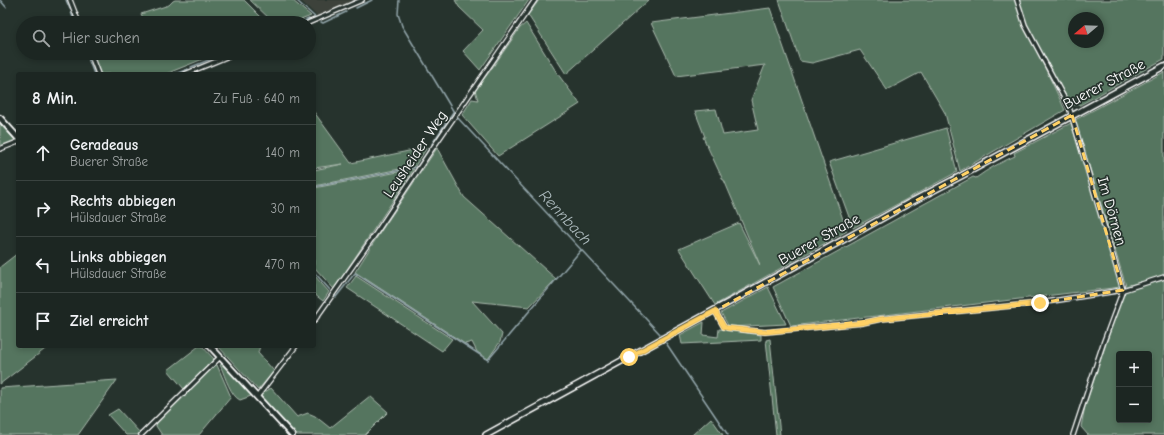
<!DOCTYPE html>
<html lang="de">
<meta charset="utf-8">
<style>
:root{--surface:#1c2622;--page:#252e2a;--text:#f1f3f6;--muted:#a0a5a5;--line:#3a4340}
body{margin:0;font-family:"Comic Neue",sans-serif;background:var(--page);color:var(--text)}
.controls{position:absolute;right:12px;bottom:12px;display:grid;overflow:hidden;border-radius:4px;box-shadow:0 2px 6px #0003}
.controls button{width:36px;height:36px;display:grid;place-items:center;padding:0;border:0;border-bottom:1px solid var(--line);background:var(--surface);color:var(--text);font:20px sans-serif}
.compass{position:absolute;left:1068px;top:12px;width:36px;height:36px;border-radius:50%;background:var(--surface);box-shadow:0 2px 6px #0003;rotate:251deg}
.stop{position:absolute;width:12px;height:12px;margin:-9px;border:3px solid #ffd166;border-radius:50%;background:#fff}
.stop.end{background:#ffd166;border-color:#fff;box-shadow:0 1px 4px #0008}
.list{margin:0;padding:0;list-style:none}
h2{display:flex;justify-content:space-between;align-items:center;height:52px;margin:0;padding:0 16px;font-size:17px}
h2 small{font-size:13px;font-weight:400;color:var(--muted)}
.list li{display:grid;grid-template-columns:26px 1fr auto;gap:12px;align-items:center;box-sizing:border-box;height:56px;padding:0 16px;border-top:1px solid var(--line)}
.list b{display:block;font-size:15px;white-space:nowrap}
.list p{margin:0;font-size:13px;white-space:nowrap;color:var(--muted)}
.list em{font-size:13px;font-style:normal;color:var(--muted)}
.icon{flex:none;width:22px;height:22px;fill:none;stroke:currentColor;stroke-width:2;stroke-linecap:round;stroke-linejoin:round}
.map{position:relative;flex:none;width:1164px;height:435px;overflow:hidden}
.search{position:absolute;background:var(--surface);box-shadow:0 2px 6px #0003;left:16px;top:16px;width:300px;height:44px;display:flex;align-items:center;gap:10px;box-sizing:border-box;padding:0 14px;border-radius:22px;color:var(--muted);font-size:15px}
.panel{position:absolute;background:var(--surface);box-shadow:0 2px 6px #0003;left:16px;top:72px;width:300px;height:276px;border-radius:4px}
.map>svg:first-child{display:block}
.built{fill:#3c433a}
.green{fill:#55755e;stroke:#aabaae;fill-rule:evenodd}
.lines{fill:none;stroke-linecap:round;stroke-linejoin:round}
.stream{stroke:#92a5aa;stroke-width:1.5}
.minor-casing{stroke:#fff;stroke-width:6}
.tertiary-casing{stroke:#fff;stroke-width:8}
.secondary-casing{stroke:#fff;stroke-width:8}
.minor{stroke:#26332d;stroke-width:3.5}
.tertiary{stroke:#26332d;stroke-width:4.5}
.secondary{stroke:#26332d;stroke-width:5}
.route{stroke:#ffd166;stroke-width:5}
.marked{fill:none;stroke:#ffd166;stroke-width:3;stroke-dasharray:8 5;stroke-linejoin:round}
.labels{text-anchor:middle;stroke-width:3.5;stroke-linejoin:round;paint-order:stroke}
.street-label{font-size:15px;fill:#fff;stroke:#26332d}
.water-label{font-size:16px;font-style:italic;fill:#aebcbf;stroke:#26332d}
</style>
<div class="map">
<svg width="1164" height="435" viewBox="0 0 1164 435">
<rect width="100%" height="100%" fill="#26332d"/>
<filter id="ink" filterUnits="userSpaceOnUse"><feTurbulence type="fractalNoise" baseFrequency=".025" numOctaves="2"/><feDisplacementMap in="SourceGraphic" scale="8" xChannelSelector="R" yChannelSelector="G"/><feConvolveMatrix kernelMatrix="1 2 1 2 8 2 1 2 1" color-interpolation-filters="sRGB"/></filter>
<g filter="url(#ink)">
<path class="built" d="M300,0H355L318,17Z"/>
<path class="green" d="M175,0H244L267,23H146L141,14L169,5L173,1Z
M250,0H292L311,16L293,23H274Z
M455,0H529L480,70L463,51L483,30L459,7Z
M539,0H649L566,74L528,15Z
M779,0H1164V59L1080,105H1074L1069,101L1028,32L1065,110L960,171L945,113L921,72L887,90L860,50L812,63L800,61ZM1074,18H1098V42H1074Z
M770,8L847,231L715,305L679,249L739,223L760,265L724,180H723L703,137H705L695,111L716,109L723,135L758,130L751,100L765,65L676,76L651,23Z
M526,23L557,73L580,104L498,156L462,115L472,99L478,100L475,90L490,71L520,28Z
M92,53H218L168,73V74H100Z
M1164,72V276L1126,286L1075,120Z
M314,112L351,163L423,148L426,149L415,166L314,186V170L343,164L314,168Z
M1071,123L1121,287L791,326L773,287L973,177L976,178C988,169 1001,162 1015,156L1014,153Z
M0,124L15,140L0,146Z
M946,128L957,172L853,228L829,162Z
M437,148L464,197L556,279L529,307L472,301L502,334L500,342L488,359L477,352L472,342L465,344L355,272L381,231Z
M414,169L334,289L314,267V188Z
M18,253V346H49L0,384V267Z
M314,275L329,292L323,301L314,294Z
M356,276L452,339L442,351L347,288Z
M1164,280V435H1088L1081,427L1085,406L1124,290ZM1119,354H1149V420H1119Z
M768,287L786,324L729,327L721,313Z
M704,322L703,335L718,337L719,329L761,335V340L682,344L680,335Z
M770,339L780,435H776L766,340Z
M199,346H202L214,359L184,389L168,370Z
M218,346H260L258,353L274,371L258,390Z
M223,364L251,394V396L240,400C231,396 225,377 221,367L220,365Z
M212,365H217L231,397L199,435H162L156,426L157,422Z
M117,380L78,435H0V388Z
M271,388L297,417L308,413L315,416L330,428L370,396L388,412L365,435H297L259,396Z
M118,409L140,433L138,435H126L108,415Z
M711,418L723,435H692Z"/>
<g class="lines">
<path class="stream" d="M0,0L6,7
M66,0L70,9
M296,0L316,18
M399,0L398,14L402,26L455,114
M356,8L372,0
M71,12L75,23
M321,22L323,23L346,12
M299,23L309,19
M86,53L94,74
M191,67L226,53
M175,74L188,69
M456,116L660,334
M432,144L453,112
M314,187L417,167L429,149
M314,272L330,290
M333,294L336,297L355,273L488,360L581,250
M666,343L728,435"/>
<g class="minor-casing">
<path id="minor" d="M70,0L79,23
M1017,0L1025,25L1069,107L1123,290L1104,341L1073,435
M308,23L362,0
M90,53L98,74
M185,74L236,53
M0,149L18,142
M715,311L724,327L727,328L765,332L862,323L881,319L1040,303L1123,290L1164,277
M314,321L376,233L430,152L535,0
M257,397L296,346
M141,435L220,357"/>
</g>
<g class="tertiary-casing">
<path id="tertiary" d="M0,118L18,138
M210,346L292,435"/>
</g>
<g class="secondary-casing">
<path id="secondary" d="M486,435L852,235L909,203L961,176L1164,66"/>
</g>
<use href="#minor" class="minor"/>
<use href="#tertiary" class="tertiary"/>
<use href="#secondary" class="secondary"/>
</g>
</g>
<g class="lines" filter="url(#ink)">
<path class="route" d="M629,357L715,311L724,327L727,328L765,332L862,323L881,319L1040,303"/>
</g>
<path class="marked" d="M1072,115L1123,290L1040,303L765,332L724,327L715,311Z"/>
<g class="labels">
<g class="street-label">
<text transform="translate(1104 84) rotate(-28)" y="5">Buerer Straße</text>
<text transform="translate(415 154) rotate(-56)" y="5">Leusheider Weg</text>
<text transform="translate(1112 211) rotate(74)" y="5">Im Dörnen</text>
<text transform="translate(819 239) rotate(-29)" y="5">Buerer Straße</text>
</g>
<g class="water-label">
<text transform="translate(566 217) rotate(47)" y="6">Rennbach</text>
</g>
</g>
</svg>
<div class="controls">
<button>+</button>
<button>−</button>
</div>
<svg class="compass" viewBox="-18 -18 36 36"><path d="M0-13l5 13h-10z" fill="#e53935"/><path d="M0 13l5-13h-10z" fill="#a0a5a5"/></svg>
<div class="stop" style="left:629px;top:357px"></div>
<div class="stop end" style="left:1040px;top:303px"></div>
<div class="search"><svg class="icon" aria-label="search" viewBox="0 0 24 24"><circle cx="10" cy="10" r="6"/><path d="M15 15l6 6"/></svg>Hier suchen</div>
<section class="panel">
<h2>8 Min.<small>Zu Fuß · 640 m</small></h2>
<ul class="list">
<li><svg class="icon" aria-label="ahead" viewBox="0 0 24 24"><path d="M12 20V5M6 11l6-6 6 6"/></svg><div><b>Geradeaus</b><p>Buerer Straße</p></div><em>140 m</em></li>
<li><svg class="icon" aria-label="right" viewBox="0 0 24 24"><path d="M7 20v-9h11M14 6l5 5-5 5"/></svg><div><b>Rechts abbiegen</b><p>Hülsdauer Straße</p></div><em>30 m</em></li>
<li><svg class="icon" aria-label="left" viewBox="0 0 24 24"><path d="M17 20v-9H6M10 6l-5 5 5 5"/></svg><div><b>Links abbiegen</b><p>Hülsdauer Straße</p></div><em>470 m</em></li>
<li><svg class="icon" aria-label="arrive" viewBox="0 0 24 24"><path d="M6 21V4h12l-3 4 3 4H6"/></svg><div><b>Ziel erreicht</b></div></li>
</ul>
</section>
</div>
